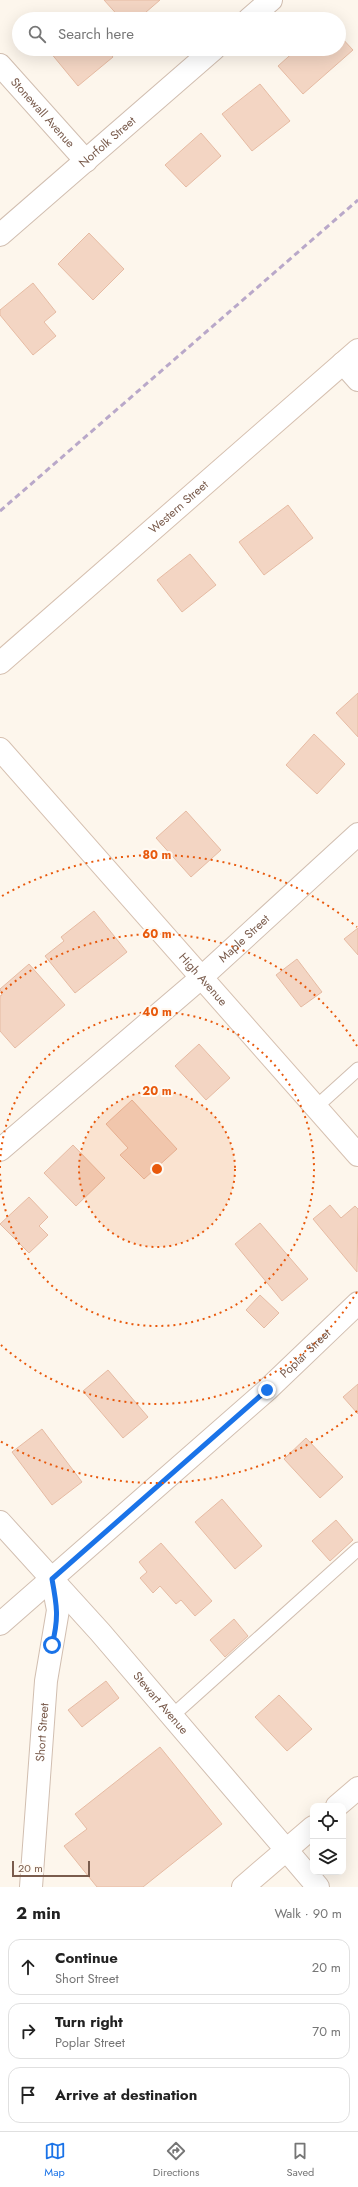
<!DOCTYPE html>
<meta charset="utf-8">
<style>
:root{--surface:#fff;--page:#f2f2f2;--text:#222;--muted:#767676;--line:#e0e0e0;--accent:#1a73e8}
body{margin:0;font-family:Jost,sans-serif;background:var(--page);color:var(--text)}
.controls{position:absolute;right:12px;bottom:12px;display:grid;overflow:hidden;border-radius:8px;box-shadow:0 4px 16px #0002}
.controls button{width:36px;height:36px;display:grid;place-items:center;padding:0;border:0;border-bottom:1px solid var(--line);background:var(--surface);color:var(--text);font:20px sans-serif}
.scale{position:absolute;left:12px;bottom:10px;width:78px;box-sizing:border-box;padding-left:4px;border:2px solid #7a5c4d;border-top:0;font-size:11px;line-height:14px;white-space:nowrap;color:#7a5c4d;-webkit-text-stroke:3px #fffaf3;paint-order:stroke}
.stop{position:absolute;width:12px;height:12px;margin:-9px;border:3px solid #1a73e8;border-radius:50%;background:#fff}
.stop.end{background:#1a73e8;border-color:#fff;box-shadow:0 1px 4px #0008}
.list{margin:0;padding:0;list-style:none}
h2{display:flex;justify-content:space-between;align-items:center;height:52px;margin:0;padding:0 16px;font-size:17px}
h2 small{font-size:13px;font-weight:400;color:var(--muted)}
.list li{display:grid;grid-template-columns:26px 1fr auto;gap:12px;align-items:center;box-sizing:border-box;height:56px;margin:0 8px 8px;padding:0 8px;border:1px solid var(--line);border-radius:12px}
.list b{display:block;font-size:15px;white-space:nowrap}
.list p{margin:0;font-size:13px;white-space:nowrap;color:var(--muted)}
.list em{font-size:13px;font-style:normal;color:var(--muted)}
.icon{flex:none;width:22px;height:22px;fill:none;stroke:currentColor;stroke-width:2;stroke-linecap:round;stroke-linejoin:round}
.map{position:relative;flex:none;width:358px;height:1887px;overflow:hidden}
.search{position:absolute;background:var(--surface);box-shadow:0 4px 16px #0002;left:12px;right:12px;top:12px;height:44px;display:flex;align-items:center;gap:10px;box-sizing:border-box;padding:0 14px;border-radius:22px;color:var(--muted);font-size:15px}
.sheet{height:244px;background:var(--surface)}
nav{display:flex;justify-content:space-around;align-items:center;box-sizing:border-box;height:56px;border-top:1px solid var(--line);background:var(--surface);font-size:11px;color:var(--muted)}
nav a{display:grid;justify-items:center;gap:2px}
nav .on{color:var(--accent)}
.map>svg:first-child{display:block}
.building{fill:#f3d5c3;stroke:#e6bba3}
.lines{fill:none;stroke-linecap:round;stroke-linejoin:round}
.lane-casing{stroke:#d1beb0;stroke-width:15}
.street-casing{stroke:#d1beb0;stroke-width:24}
.secondary-casing{stroke:#d6c0b0;stroke-width:24}
.lane{stroke:#fff;stroke-width:13}
.street{stroke:#fff;stroke-width:22}
.secondary{stroke:#fff;stroke-width:22}
.rail{stroke:#b9a8c9;stroke-width:3;stroke-dasharray:6 4;stroke-linecap:butt}
.route{stroke:#1a73e8;stroke-width:5}
.ring{fill:none;stroke:#e8590c;stroke-width:2;stroke-dasharray:2 4}
.labels{text-anchor:middle;stroke-width:4;stroke-linejoin:round;paint-order:stroke}
.street-label{font-size:12px;fill:#7a5c4d;stroke:#fffaf3}
.centre{fill:#e8590c;stroke:#fffaf3;stroke-width:2}
.ring-label{font-size:12px;text-anchor:middle;font-weight:bold;fill:#e8590c;stroke:#fffaf3;stroke-width:4;stroke-linejoin:round;paint-order:stroke}
</style>
<div class="map">
<svg width="358" height="1887" viewBox="0 0 358 1887">
<rect width="100%" height="100%" fill="#fdf6ec"/>
<path class="building" d="M104,0H160L138,19H121Z
M339,35L353,50L303,94L278,66L297,49H339Z
M54,49H106L113,57L78,86L50,52Z
M260,84L290,121L252,151L222,114Z
M201,133L221,156L186,187L165,165Z
M89,233L124,269L93,300L58,264Z
M33,283L56,312L44,322L56,336L33,355L0,315V310Z
M288,505L313,538L264,575L239,542Z
M190,554L216,585L182,612L157,580Z
M358,693V737L336,713Z
M314,734L345,764L317,794L286,765Z
M186,811L221,850L191,877L156,838Z
M94,911L127,952L75,993L45,956L64,941L61,937Z
M358,928V955L344,939Z
M297,959L322,992L301,1007L276,975Z
M29,964L65,1005L15,1048L0,1031V996L2,995L0,989Z
M199,1044L230,1078L206,1100L175,1066Z
M132,1100L177,1149L144,1179L120,1155L128,1148L106,1124Z
M73,1145L105,1178L76,1206L44,1173Z
M29,1197L48,1217L39,1226L48,1235L29,1253L0,1224Z
M330,1205L341,1218L355,1206L358,1209L357,1272L313,1219Z
M260,1223L308,1279L282,1301L235,1244Z
M260,1295L279,1313L264,1328L246,1310Z
M108,1370L148,1417L123,1438L83,1391Z
M358,1384V1414L343,1397Z
M42,1429L82,1482L52,1505L12,1452Z
M306,1438L343,1477L320,1498L284,1459Z
M222,1499L262,1546L235,1569L195,1522Z
M336,1520L353,1540L330,1561L312,1541Z
M161,1543L212,1601L195,1616L181,1600L176,1604L160,1586L153,1593L140,1578L147,1572L139,1562Z
M234,1619L248,1636L225,1657L210,1640Z
M106,1681L119,1698L82,1727L68,1710Z
M279,1695L312,1729L287,1751L255,1717Z
M160,1747L222,1824L143,1887H97L64,1846L87,1829L75,1814Z"/>
<g class="lines">
<g class="lane-casing">
<path id="lane" d="M316,1107L358,1069
M172,1716L358,1549"/>
</g>
<g class="street-casing">
<g id="street">
<path d="M249,19L271,0"/>
<path id="s1" d="M0,65L86,161"/>
<path id="s2" d="M0,235L214,49"/>
<path d="M343,363L358,380"/>
<path id="s3" d="M0,1150L202,977L358,834"/>
<path id="s4" d="M0,1522L100,1632L318,1887"/>
<path id="s5" d="M0,1624L267,1390L358,1303"/>
<path id="s6" d="M31,1887L46,1681L58,1610L52,1579"/>
</g>
</g>
<g class="secondary-casing">
<g id="secondary">
<path id="s7" d="M0,663L358,350"/>
<path id="s8" d="M0,749L358,1155"/>
<path d="M337,1806L358,1788"/>
<path d="M243,1887L313,1827"/>
</g>
</g>
<use href="#lane" class="lane"/>
<use href="#street" class="street"/>
<use href="#secondary" class="secondary"/>
<path class="rail" d="M0,511L358,200"/>
</g>
<g class="lines">
<path class="route" d="M52,1645C59,1618 57,1606 52,1579L267,1390"/>
</g>
<circle cx="157" cy="1169" r="78" fill="#e8590c" fill-opacity=".12"/>
<g class="ring">
<circle cx="157" cy="1169" r="78"/>
<path d="M0 1168A157 157 0 1 1 0 1170"/>
<path d="M357 1292A235 235 0 0 1 1 1345M1 993A235 235 0 0 1 357 1046"/>
<path d="M357 1411A314 314 0 0 1 0 1441M2 896A314 314 0 0 1 357 927"/>
</g>
<g class="labels">
<g class="street-label">
<text dy="4" stroke="none"><textPath href="#s1" startOffset="64">Stonewall Avenue</textPath></text>
<text dy="4" stroke="none"><textPath href="#s2" startOffset="142">Norfolk Street</textPath></text>
<text dy="4" stroke="none"><textPath href="#s7" startOffset="237">Western Street</textPath></text>
<text dy="4" stroke="none"><textPath href="#s3" startOffset="323">Maple Street</textPath></text>
<text dy="4" stroke="none"><textPath href="#s8" startOffset="307">High Avenue</textPath></text>
<text dy="4" stroke="none"><textPath href="#s5" startOffset="408">Poplar Street</textPath></text>
<text dy="4" stroke="none"><textPath href="#s4" startOffset="242">Stewart Avenue</textPath></text>
<text dy="4" stroke="none"><textPath href="#s6" startOffset="155">Short Street</textPath></text>
</g>
</g>
<circle cx="157" cy="1169" r="6" class="centre"/>
<g class="ring-label">
<text x="157" y="859">80 m</text>
<text x="157" y="938">60 m</text>
<text x="157" y="1016">40 m</text>
<text x="157" y="1095">20 m</text>
</g>
</svg>
<div class="controls">
<button><svg class="icon" aria-label="locate" viewBox="0 0 24 24"><circle cx="12" cy="12" r="6"/><path d="M12 2v4M12 18v4M2 12h4M18 12h4"/></svg></button>
<button><svg class="icon" aria-label="layers" viewBox="0 0 24 24"><path d="M12 4l9 5-9 5-9-5zM3 14l9 5 9-5"/></svg></button>
</div>
<div class="scale">20 m</div>
<div class="stop" style="left:52px;top:1645px"></div>
<div class="stop end" style="left:267px;top:1390px"></div>
<div class="search"><svg class="icon" aria-label="search" viewBox="0 0 24 24"><circle cx="10" cy="10" r="6"/><path d="M15 15l6 6"/></svg>Search here</div>
</div>
<section class="sheet">
<h2>2 min<small>Walk · 90 m</small></h2>
<ul class="list">
<li><svg class="icon" aria-label="ahead" viewBox="0 0 24 24"><path d="M12 20V5M6 11l6-6 6 6"/></svg><div><b>Continue</b><p>Short Street</p></div><em>20 m</em></li>
<li><svg class="icon" aria-label="right" viewBox="0 0 24 24"><path d="M7 20v-9h11M14 6l5 5-5 5"/></svg><div><b>Turn right</b><p>Poplar Street</p></div><em>70 m</em></li>
<li><svg class="icon" aria-label="arrive" viewBox="0 0 24 24"><path d="M6 21V4h12l-3 4 3 4H6"/></svg><div><b>Arrive at destination</b></div></li>
</ul>
</section>
<nav>
<a class="on"><svg class="icon" aria-label="map" viewBox="0 0 24 24"><path d="M3 6l6-2 6 2 6-2v14l-6 2-6-2-6 2zM9 4v14M15 6v14"/></svg>Map</a>
<a><svg class="icon" aria-label="directions" viewBox="0 0 24 24"><path d="M12 3l9 9-9 9-9-9zM9 14v-3h6M13 9l2 2-2 2"/></svg>Directions</a>
<a><svg class="icon" aria-label="saved" viewBox="0 0 24 24"><path d="M7 4h10v16l-5-4-5 4z"/></svg>Saved</a>
</nav>
